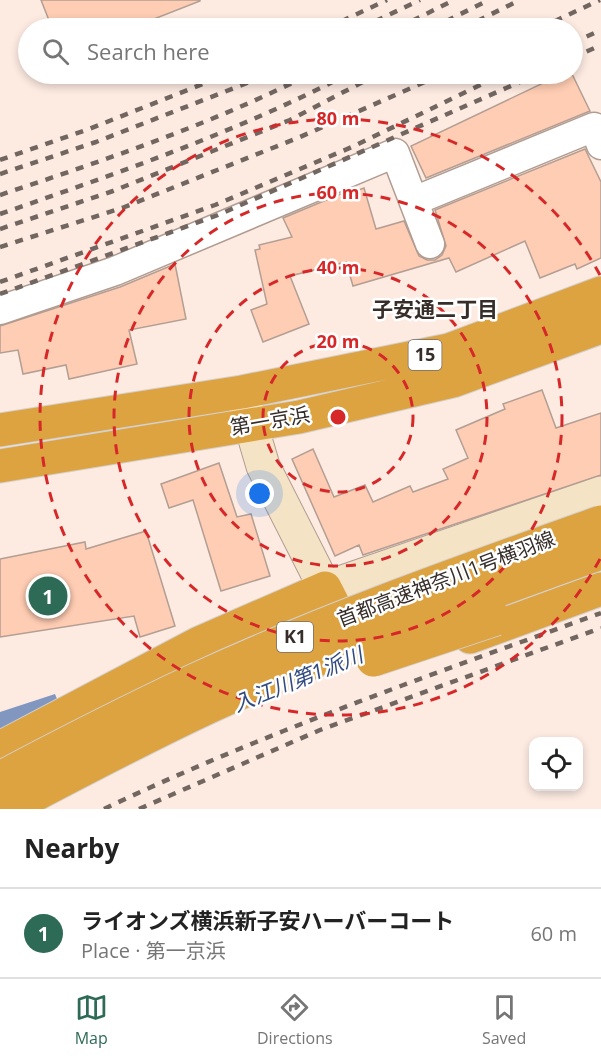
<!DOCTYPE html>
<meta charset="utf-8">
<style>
:root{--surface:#fff;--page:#f6f6f6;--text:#222;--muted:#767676;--line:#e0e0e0;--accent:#2e6b57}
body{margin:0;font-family:"Open Sans","Noto Sans JP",sans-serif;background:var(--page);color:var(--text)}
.controls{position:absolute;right:18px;bottom:18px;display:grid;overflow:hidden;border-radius:12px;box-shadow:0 3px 9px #0003}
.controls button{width:54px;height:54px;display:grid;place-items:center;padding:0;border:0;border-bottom:2px solid var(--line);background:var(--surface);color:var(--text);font:30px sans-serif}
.you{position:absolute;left:260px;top:494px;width:21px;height:21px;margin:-15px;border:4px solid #fff;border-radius:50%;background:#1a73e8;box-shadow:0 0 0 9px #1a73e833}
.badge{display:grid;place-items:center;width:39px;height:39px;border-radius:50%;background:var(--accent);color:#fff;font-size:20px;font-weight:700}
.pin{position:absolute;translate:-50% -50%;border:3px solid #fff;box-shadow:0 2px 6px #0006}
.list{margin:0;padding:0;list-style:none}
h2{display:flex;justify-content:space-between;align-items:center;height:78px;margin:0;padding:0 24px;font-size:26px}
h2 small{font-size:20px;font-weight:400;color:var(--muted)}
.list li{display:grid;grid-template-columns:39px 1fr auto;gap:18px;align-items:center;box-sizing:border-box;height:90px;padding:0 24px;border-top:2px solid var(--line)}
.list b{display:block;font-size:22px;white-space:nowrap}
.list p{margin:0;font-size:20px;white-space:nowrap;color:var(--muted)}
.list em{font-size:20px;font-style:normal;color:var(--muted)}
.icon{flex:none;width:33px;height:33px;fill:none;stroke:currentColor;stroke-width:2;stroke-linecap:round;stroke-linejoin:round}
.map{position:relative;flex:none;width:601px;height:809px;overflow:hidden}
.search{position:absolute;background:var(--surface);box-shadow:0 3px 9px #0003;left:18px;right:18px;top:18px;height:66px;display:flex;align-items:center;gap:15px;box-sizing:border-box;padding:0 21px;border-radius:33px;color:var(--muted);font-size:22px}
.sheet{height:168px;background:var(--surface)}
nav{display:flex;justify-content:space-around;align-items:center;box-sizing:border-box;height:84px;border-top:2px solid var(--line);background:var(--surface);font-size:16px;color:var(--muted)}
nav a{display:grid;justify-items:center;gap:3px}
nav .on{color:var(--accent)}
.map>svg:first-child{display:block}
.water{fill:#8297c0}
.building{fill:#ffcdb3;stroke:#b39e93;stroke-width:1.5}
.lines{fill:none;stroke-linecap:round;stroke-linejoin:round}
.street-casing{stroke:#b19c91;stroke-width:31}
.secondary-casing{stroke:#b19c91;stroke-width:35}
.highway-casing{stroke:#d3d1d0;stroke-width:35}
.street{stroke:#fff;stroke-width:28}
.secondary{stroke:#f5e3c6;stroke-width:33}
.highway{stroke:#dda341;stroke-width:33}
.rail{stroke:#726661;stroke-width:4.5;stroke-dasharray:8 8;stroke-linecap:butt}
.highway-bridge-casing{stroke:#d3d1d0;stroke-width:35;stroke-linecap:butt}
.highway-bridge{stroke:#dda341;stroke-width:33}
.ring{fill:none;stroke:#d62828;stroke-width:3;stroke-dasharray:10 8}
.labels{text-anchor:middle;stroke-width:5;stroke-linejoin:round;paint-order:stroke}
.shield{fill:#fff;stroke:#736d6a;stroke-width:1.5}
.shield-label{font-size:18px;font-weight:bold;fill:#372e2a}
.street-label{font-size:20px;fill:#372e2a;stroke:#fff}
.neighbourhood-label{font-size:21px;font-weight:bold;fill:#372e2a;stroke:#fff}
.water-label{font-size:21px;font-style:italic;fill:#314b81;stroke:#fff}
.centre{fill:#d62828;stroke:#fff;stroke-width:3}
.ring-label{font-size:18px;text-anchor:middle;font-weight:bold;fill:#d62828;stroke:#fff;stroke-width:5;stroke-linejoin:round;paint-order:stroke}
</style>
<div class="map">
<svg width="601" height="809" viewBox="0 0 601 809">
<rect width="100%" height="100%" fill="#fdebe2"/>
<path class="water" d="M55,694L59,704L0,738V712Z"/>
<path class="building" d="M41,0H200V1L131,28H52Z
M562,74H572L590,111L426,178L411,146Z
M585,149L601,182V258L577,269L575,264L540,278L525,241L456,272L449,258L353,286L346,262L290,276L309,324L263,342L251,310L267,304L255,250L260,249L259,245L292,237L283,218L355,188L356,191L364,188L376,229L404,221L419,256L427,260H435L442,255L446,246L435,210Z
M175,264L186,319L129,330L137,364L69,379L66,365L23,374L18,350L0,353V326L120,287Z
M542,390L556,428L601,413V475L363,555L359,545L335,556L292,459L313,449L334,497L365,485L373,502L410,486L413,492L448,479L443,469L468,458L456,430L505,409L503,404Z
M219,463L237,517L251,514L270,576L221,591L193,500L169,508L161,484Z
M146,531L175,626L140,637L134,616L0,637V559L85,542L86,549Z"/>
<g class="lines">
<g class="street-casing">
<path id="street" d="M414,201L594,127L601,145
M0,310L115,271L395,153L430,244"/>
</g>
<g class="secondary-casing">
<path id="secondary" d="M243,398L263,466L325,588L601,493"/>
</g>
<g class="highway-casing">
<path id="highway" d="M0,430L242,392L449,350L601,293
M0,466L299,417L453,381L601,327
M470,637L601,589
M0,748L199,643L325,588L353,643"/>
</g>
<use href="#street" class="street"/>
<use href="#secondary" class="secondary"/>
<use href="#highway" class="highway"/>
<path class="rail" d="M327,28L387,0
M361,28L420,0
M398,28L454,0
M432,28L489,0
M463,28L520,0
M540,28L600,0
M572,43L601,30
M572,58L601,45
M0,160L89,129L228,74
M0,174L96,142L270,74
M0,195C105,160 212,124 310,74
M0,214C118,173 237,132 348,74
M0,229L113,191L290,120L378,74
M0,247L122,208L300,137L443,74
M0,282L215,205L352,147L503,74
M0,294L218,215L538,74
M104,809C265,732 434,674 601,613
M139,809L320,730L601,628"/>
<g class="highway-bridge-casing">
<path id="highway-bridge" d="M373,660L496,619
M0,778C64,744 129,711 195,680C327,619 464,571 601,522
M8,809C75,774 142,738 211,706C338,648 470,600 601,553"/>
</g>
<use href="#highway-bridge" class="highway-bridge"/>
</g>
<g class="ring">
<circle cx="338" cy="417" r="75"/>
<circle cx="338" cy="417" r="149"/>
<circle cx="338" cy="417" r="224"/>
<path d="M600 559A298 298 0 1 1 600 275"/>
</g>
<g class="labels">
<g class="shield">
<rect x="408.5" y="340" width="33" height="30" rx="4.5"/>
<rect x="277" y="622" width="36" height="30" rx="4.5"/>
</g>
<g class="shield-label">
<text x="425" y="361">15</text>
<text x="295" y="643">K1</text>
</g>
<g class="street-label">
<text transform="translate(270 421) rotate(-10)" y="7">第一京浜</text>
<text transform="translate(446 579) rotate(-21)" y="7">首都高速神奈川1号横羽線</text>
</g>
<g class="neighbourhood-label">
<text x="435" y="317">子安通二丁目</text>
</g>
<g class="water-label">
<text transform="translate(298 680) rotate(-22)" y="7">入江川第1派川</text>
</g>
</g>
<circle cx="338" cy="417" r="9" class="centre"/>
<g class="ring-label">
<text x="338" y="125">80 m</text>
<text x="338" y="199">60 m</text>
<text x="338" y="274">40 m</text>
<text x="338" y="348">20 m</text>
</g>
</svg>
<div class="controls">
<button><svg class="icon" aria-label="locate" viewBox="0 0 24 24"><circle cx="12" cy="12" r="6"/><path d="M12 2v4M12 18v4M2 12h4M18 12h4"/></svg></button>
</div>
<div class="you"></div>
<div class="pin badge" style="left:48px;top:596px">1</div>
<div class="search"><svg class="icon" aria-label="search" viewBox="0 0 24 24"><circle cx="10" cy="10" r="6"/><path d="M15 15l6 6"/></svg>Search here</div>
</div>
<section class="sheet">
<h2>Nearby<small></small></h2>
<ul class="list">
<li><span class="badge">1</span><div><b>ライオンズ横浜新子安ハーバーコート</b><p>Place · 第一京浜</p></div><em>60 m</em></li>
</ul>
</section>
<nav>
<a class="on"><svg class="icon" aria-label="map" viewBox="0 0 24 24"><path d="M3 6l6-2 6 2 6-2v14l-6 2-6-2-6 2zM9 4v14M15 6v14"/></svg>Map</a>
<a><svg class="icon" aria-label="directions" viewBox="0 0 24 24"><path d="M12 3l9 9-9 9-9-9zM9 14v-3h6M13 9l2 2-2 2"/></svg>Directions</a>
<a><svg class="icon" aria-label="saved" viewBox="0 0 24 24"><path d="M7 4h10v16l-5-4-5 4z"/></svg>Saved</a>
</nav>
